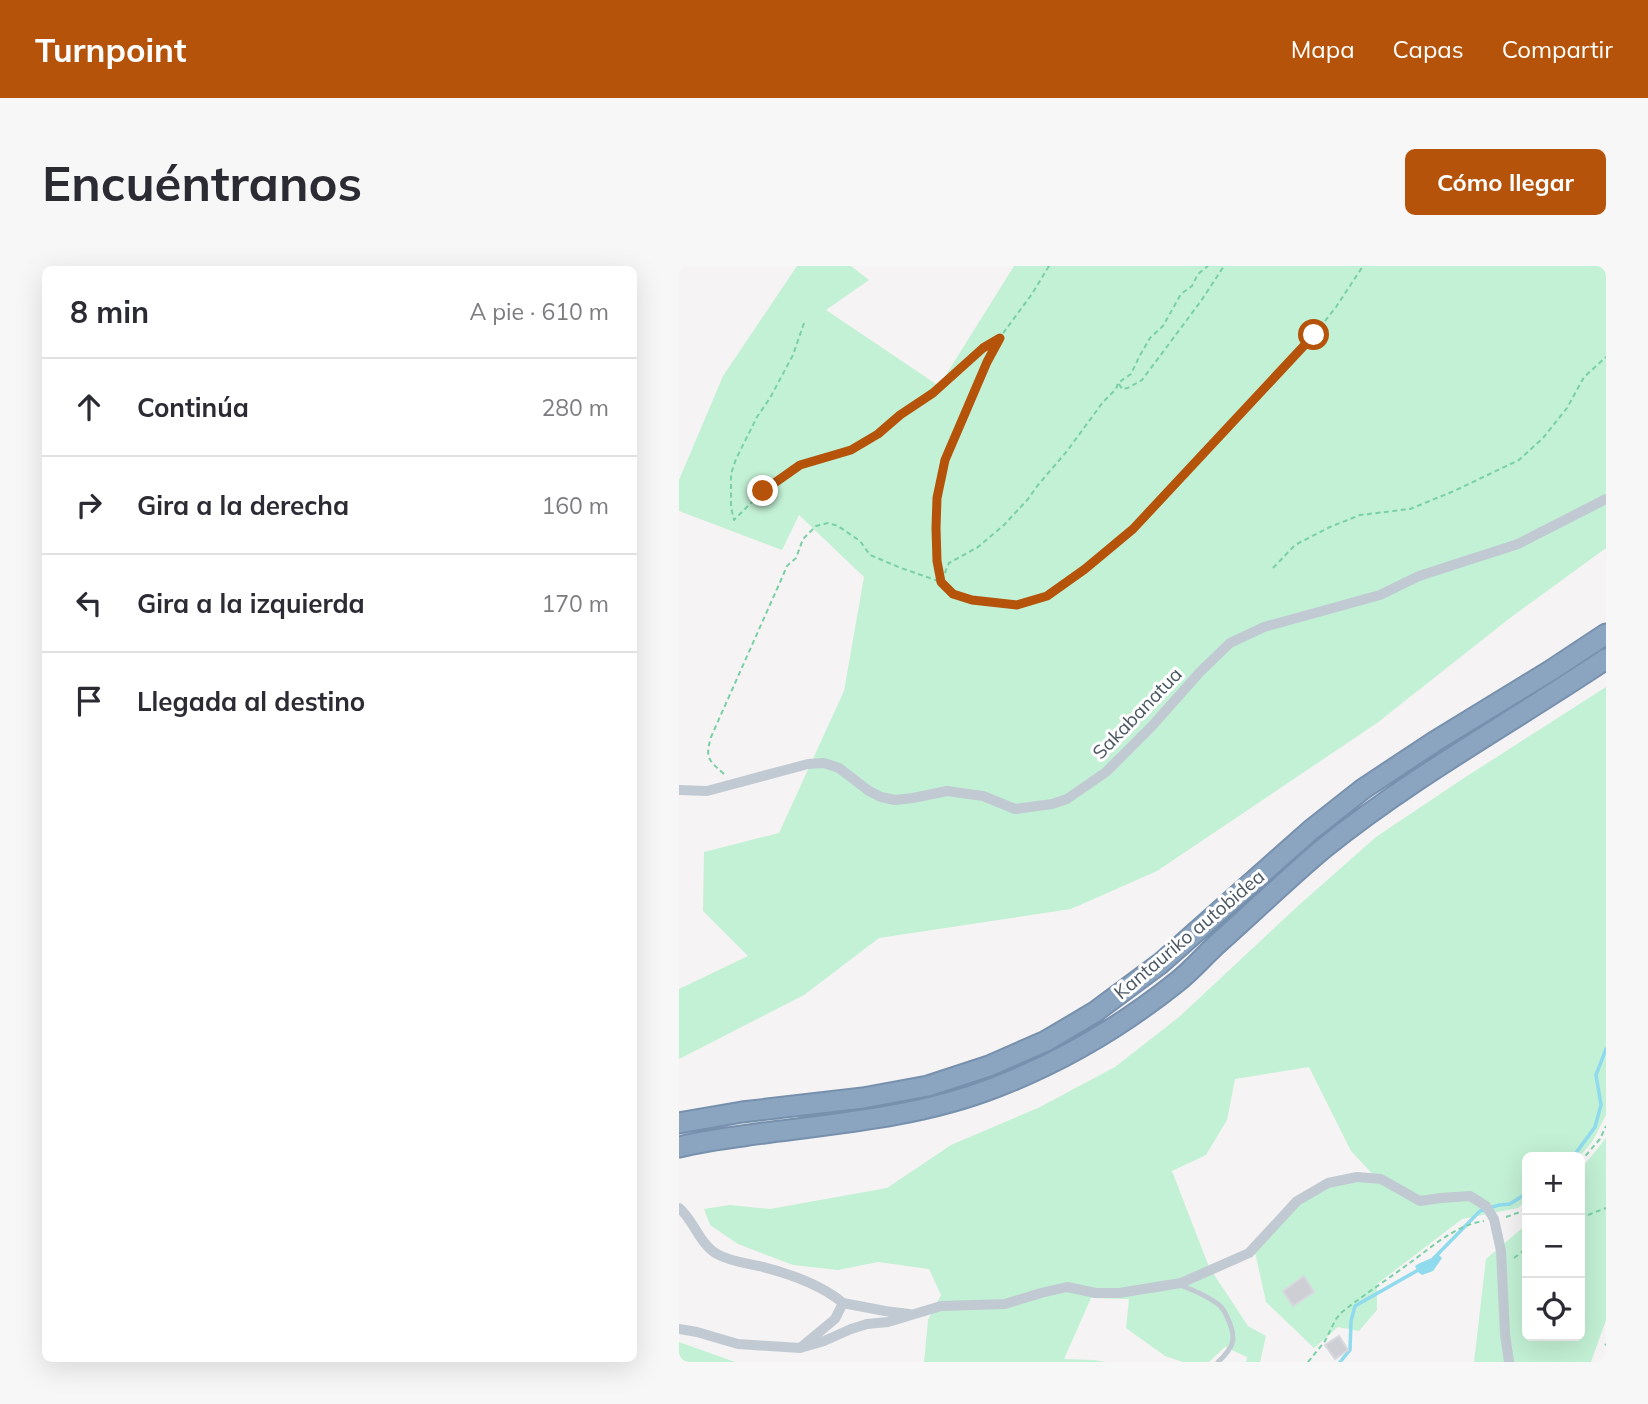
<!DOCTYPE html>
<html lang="es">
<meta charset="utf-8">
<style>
:root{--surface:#fff;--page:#f7f7f7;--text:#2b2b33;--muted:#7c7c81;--line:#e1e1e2;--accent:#b45309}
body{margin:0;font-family:Mulish,sans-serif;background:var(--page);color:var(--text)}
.controls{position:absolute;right:21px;bottom:21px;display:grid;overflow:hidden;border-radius:10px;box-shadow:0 7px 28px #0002}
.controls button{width:63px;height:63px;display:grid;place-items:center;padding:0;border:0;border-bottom:2px solid var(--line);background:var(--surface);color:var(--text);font:35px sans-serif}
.stop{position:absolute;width:21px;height:21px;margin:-16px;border:5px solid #b45309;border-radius:50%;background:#fff}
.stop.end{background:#b45309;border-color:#fff;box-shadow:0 2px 7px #0008}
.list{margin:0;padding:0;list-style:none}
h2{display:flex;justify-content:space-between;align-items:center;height:91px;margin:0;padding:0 28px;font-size:30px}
h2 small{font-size:23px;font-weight:400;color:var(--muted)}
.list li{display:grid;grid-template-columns:46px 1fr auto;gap:21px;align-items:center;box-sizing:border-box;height:98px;padding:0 28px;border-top:2px solid var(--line)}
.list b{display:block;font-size:26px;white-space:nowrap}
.list em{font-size:23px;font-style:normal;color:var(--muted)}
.icon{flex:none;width:38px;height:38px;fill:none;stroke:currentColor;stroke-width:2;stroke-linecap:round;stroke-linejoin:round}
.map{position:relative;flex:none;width:927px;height:1096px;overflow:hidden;border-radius:10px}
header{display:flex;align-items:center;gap:42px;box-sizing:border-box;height:98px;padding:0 35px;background:var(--accent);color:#fff}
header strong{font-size:33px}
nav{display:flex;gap:38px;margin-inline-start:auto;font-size:24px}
.intro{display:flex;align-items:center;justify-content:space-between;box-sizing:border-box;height:168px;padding:0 42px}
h1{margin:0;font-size:49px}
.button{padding:18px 32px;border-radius:10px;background:var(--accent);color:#fff;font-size:24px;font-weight:700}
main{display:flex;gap:42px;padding:0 42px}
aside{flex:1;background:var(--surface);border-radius:10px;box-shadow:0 7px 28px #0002}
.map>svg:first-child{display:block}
.green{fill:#c3f1d5}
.water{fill:#90daee}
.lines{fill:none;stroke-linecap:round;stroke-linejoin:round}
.stream{stroke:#90daee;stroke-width:3.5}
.building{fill:#cdcfd5;stroke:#d7d9de;stroke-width:2}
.motorway-casing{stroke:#7690ad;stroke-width:23}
.path{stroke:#7ad0a6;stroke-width:2;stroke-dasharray:5 3.5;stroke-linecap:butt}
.service{stroke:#c1cad2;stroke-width:5}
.minor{stroke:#c1cad2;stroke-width:10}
.motorway{stroke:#8ba5c1;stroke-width:19}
.route{stroke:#b45309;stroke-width:9}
.labels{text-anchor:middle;stroke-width:6;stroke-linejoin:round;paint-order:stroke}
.street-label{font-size:19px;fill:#4a5661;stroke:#fff}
</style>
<header>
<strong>Turnpoint</strong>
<nav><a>Mapa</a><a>Capas</a><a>Compartir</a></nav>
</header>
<div class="intro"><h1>Encuéntranos</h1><a class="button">Cómo llegar</a></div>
<main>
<aside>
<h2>8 min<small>A pie · 610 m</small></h2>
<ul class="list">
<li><svg class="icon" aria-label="ahead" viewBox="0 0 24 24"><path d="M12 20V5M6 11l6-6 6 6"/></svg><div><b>Continúa</b></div><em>280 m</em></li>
<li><svg class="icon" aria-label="right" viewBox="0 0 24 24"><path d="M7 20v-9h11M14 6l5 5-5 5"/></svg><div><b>Gira a la derecha</b></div><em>160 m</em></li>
<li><svg class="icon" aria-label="left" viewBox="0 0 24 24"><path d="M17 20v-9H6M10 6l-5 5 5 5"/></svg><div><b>Gira a la izquierda</b></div><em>170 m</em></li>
<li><svg class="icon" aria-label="arrive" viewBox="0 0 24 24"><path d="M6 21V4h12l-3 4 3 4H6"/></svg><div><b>Llegada al destino</b></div></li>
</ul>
</aside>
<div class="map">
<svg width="927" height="1096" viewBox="0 0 927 1096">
<rect width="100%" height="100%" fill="#f5f3f3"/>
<path class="green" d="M118,0H172L190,14L147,44L260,120L335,0H927V282L831,352L698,457L478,605L392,643L200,672L125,729L0,793V723L69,690L24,645L25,586L100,567L165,425L185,311L120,249L103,284L0,245V214L44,110Z
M927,421V849L913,876L900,891H848V934L839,942L783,953L698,1018V1044L680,1065L659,1061L635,1082L587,1036L576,986L617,941L650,920L679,916H701L672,885L630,801L556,813L548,854L527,889L493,905L530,1001L569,1060L587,1070L581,1096H567L568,1091L546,1081L530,1096H504L486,1090L447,1062L450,1033L412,1032L385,1093L415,1094L426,1096H245L249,1054L262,1029L250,1003L199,996L159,1004L114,999L59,978L31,959L25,943L51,939L91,943L208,922L272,879L359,842L436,801L500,751L620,639L697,571L785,512Z
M927,872V1054L912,1096H795L807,993L848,958V1070H901V904Z
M0,1076L56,1096H0Z"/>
<path class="water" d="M760,989L763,992L754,1005L743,1009L739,1006L736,1000L741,997Z"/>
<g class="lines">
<path class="stream" d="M894,891L916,861L922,839L917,809L927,783
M755,992L801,945L820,939L831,938L848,927
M661,1096L671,1084L672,1055L676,1040L741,1003"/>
</g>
<path class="building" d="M625,1010L635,1026L614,1040L604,1025Z
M660,1070L669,1084L656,1093L646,1079Z"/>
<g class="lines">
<g class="motorway-casing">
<path id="motorway" d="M0,857L63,846L184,832L249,820L310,800L367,775L416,746L482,697L632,564L684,523L755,476L871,405L927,368
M0,881C28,874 57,871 85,867C163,857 243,850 317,821C382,796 443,760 498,716C512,705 524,691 537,679C573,647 608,613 645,582C733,511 833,456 927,393"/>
</g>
<path class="path" d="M370,0L353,28L325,66L308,95L266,194L258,232L257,262L258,295L262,316L274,328L293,334L338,339L368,330L406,303L454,263L635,69L657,41L684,0
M125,57L114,89L91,132L78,151L57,193L52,208V241L55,254L84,225L121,199L172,184L199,168L221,149L254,127L304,82L320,73
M440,118L443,123L449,122L463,114L522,35L545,0
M594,302L616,279L651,261L681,249L731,243L775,225L840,194L864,172L888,142L905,111L927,91
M45,508C29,494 26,492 32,471L102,314L108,300L117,292L124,273L137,260L149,257L159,260L181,275L191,289L222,302L262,316L270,297L299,281L325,259L349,233L359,219L388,185L424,136L437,123L439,117L452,108L460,91L471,72L484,60L502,28L513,20L519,8L529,0
M901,896L921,873L927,860
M827,951L841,946L848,941
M901,952L927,942
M835,992L848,982
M926,1079L927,1078
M629,1096L646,1075L657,1053L663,1046C683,1030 705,1016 725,1001C750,984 773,960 805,955"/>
<path class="service" d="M501,1019C514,1024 529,1030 540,1039C544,1042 547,1048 549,1053C558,1073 555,1081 539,1096"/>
<path class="minor" d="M0,524L28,525L129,498L145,497L160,502L190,525L202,531L216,534L234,532L268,525L304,530L336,543L373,538L388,533L427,506L473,460L521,406L551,377L585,361L701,329L740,310L839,278L927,233
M0,942C14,953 21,979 38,988C50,995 66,997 80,1000C109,1007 140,1017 164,1037L156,1053L121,1082L59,1078L18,1066L0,1063
M164,1037L206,1045L230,1048
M121,1082L145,1075L172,1063L188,1058L209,1056L262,1040L326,1038L362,1027L388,1021L417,1027H440L502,1017L570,987L618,935L649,917L678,911L702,913L741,935L762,932L791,930L807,940L815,953L822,985L826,1068L830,1096"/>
<use href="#motorway" class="motorway"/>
</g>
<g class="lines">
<path class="route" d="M84,225L121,199L172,184L199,168L221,149L254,127L304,82L321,72L308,96L266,194L258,232L257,262L258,295L262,316L274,328L293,334L338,339L368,330L406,303L454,263L635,69"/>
</g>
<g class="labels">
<g class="street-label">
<text transform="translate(458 447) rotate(-46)" y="7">Sakabanatua</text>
<text transform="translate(510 668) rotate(-40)" y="7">Kantauriko autobidea</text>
</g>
</g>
</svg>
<div class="controls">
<button>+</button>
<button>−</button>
<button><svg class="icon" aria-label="locate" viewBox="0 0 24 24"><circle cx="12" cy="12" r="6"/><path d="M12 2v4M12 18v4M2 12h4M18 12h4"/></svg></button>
</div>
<div class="stop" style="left:635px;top:69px"></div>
<div class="stop end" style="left:84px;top:225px"></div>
</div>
</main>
